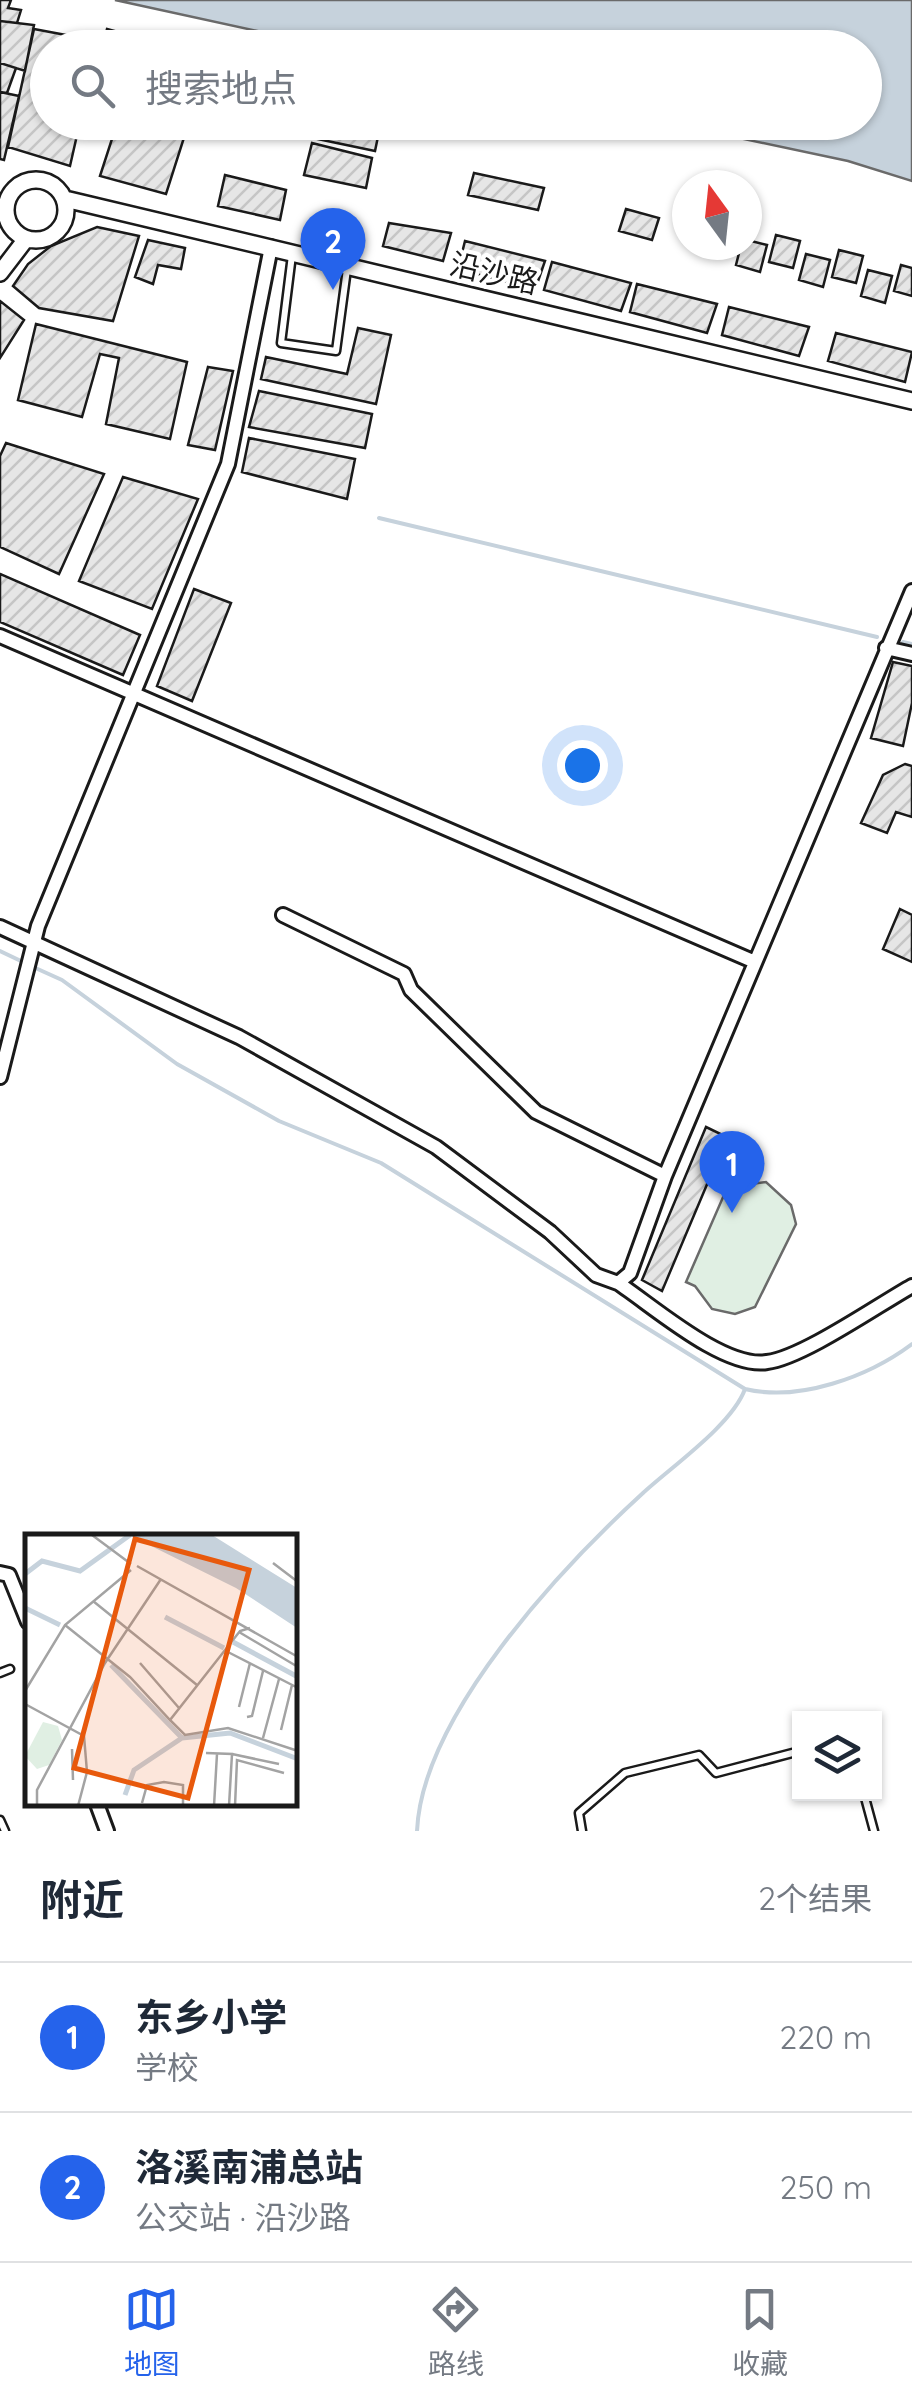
<!DOCTYPE html>
<html lang="zh">
<meta charset="utf-8">
<style>
:root{--surface:#fff;--page:#f6f6f7;--text:#1f2937;--muted:#747a83;--line:#e0e1e3;--accent:#2563eb}
body{margin:0;font-family:Quicksand,"Noto Sans SC",sans-serif;background:var(--page);color:var(--text)}
.controls{position:absolute;right:30px;bottom:30px;display:grid;overflow:hidden;border-radius:0px;box-shadow:0 2px 8px #0004}
.controls button{width:90px;height:90px;display:grid;place-items:center;padding:0;border:0;border-bottom:2px solid var(--line);background:var(--surface);color:var(--text);font:50px sans-serif}
.compass{position:absolute;left:672px;top:170px;width:90px;height:90px;border-radius:50%;background:var(--surface);box-shadow:0 2px 8px #0004;rotate:345deg}
.you{position:absolute;left:582px;top:765px;width:35px;height:35px;margin:-25px;border:8px solid #fff;border-radius:50%;background:#1a73e8;box-shadow:0 0 0 15px #1a73e833}
.badge{display:grid;place-items:center;width:65px;height:65px;border-radius:50%;background:var(--accent);color:#fff;font-size:32px;font-weight:700}
.pin{position:absolute;translate:-50% -82px;filter:drop-shadow(0 2px 5px #0008)}
.pin::after{content:'';position:absolute;top:52px;width:35px;height:30px;background:inherit;clip-path:polygon(0 0,100% 0,50% 100%)}
.list{margin:0;padding:0;list-style:none}
h2{display:flex;justify-content:space-between;align-items:center;height:130px;margin:0;padding:0 40px;font-size:42px}
h2 small{font-size:32px;font-weight:400;color:var(--muted)}
.list li{display:grid;grid-template-columns:65px 1fr auto;gap:30px;align-items:center;box-sizing:border-box;height:150px;padding:0 40px;border-top:2px solid var(--line)}
.list b{display:block;font-size:38px;white-space:nowrap}
.list p{margin:0;font-size:32px;white-space:nowrap;color:var(--muted)}
.list em{font-size:32px;font-style:normal;color:var(--muted)}
.icon{flex:none;width:55px;height:55px;fill:none;stroke:currentColor;stroke-width:2;stroke-linecap:round;stroke-linejoin:round}
.map{position:relative;flex:none;width:912px;height:1831px;overflow:hidden}
.search{position:absolute;background:var(--surface);box-shadow:0 2px 8px #0004;left:30px;right:30px;top:30px;height:110px;display:flex;align-items:center;gap:25px;box-sizing:border-box;padding:0 35px;border-radius:55px;color:var(--muted);font-size:38px}
.sheet{height:430px;background:var(--surface)}
nav{display:flex;justify-content:space-around;align-items:center;box-sizing:border-box;height:140px;border-top:2px solid var(--line);background:var(--surface);font-size:28px;color:var(--muted)}
nav a{display:grid;justify-items:center;gap:5px}
nav .on{color:var(--accent)}
.map>svg:first-child{display:block}
.pitch{fill:#e0efe3;stroke:#6a6a6a;stroke-width:2.5}
.water{fill:#c6d2dc;stroke:#6a6a6a;stroke-width:2.5}
.lines{fill:none;stroke-linecap:round;stroke-linejoin:round}
.stream{stroke:#c6d2dc;stroke-width:4}
.building{fill:url(#building-hatch);stroke:#1a1a1a;stroke-width:2.5}
.service-casing{stroke:#1a1a1a;stroke-width:11}
.minor-casing{stroke:#1a1a1a;stroke-width:18}
.tertiary-casing{stroke:#1a1a1a;stroke-width:20}
.service{stroke:#fff;stroke-width:6}
.minor{stroke:#fff;stroke-width:12}
.tertiary{stroke:#fff;stroke-width:15}
.labels{text-anchor:middle;stroke-width:8;stroke-linejoin:round;paint-order:stroke}
.street-label{font-size:30px;fill:#1a1a1a;stroke:#fff}
.inset-river{fill:none;stroke:#c6d2dc;stroke-width:5}
.inset-road{fill:none;stroke:#a3a3a3;stroke-width:2.5}
.view{fill:#e8590c;fill-opacity:0.15;stroke:#e8590c;stroke-width:5}
.inset-edge{fill:none;stroke:#1a1a1a;stroke-width:5}
</style>
<div class="map">
<svg width="912" height="1831" viewBox="0 0 912 1831">
<defs>
<pattern id="building-hatch" width="6" height="6" patternUnits="userSpaceOnUse" patternTransform="scale(2.5)"><rect width="6" height="6" fill="#e6e6e6"/><path d="M-1 1l2-2M0 6l6-6M5 7l2-2" fill="none" stroke="#c5c5c5"/></pattern>
</defs>
<rect width="100%" height="100%" fill="#fff"/>
<path class="pitch" d="M734,1172L740,1176L736,1186L766,1182L791,1205L796,1224L755,1307L735,1314L712,1309L695,1286L686,1282Z"/>
<path class="water" d="M115,0H912V181L848,161L668,123L864,122V48L331,47Z"/>
<g class="lines">
<path class="stream" d="M379,518L877,637
M903,642L912,644
M0,951L23,962
M31,966L62,980L177,1064L279,1121L381,1163L745,1389
M417,1831C422,1716 561,1568 643,1493C671,1467 732,1425 745,1389C799,1402 868,1377 912,1344"/>
</g>
<path class="building" d="M0,0H11L8,8L21,10L17,23L0,21Z
M0,21L34,25L25,71L0,63Z
M34,29L66,35L64,43L91,48H48V122H80L70,166L8,147Z
M107,29L177,48H102Z
M0,63L16,68L7,93L0,92Z
M0,92L19,96L4,160L0,159Z
M80,122H189L166,194L100,176L112,139L77,131Z
M317,122H381L375,151L313,138Z
M312,143L372,158L366,188L304,175Z
M474,173L544,188L538,210L468,195Z
M225,175L286,190L280,220L218,206Z
M626,209L659,218L652,240L619,231Z
M389,223L451,233L443,261L383,246Z
M97,227L139,236L113,321L39,308L13,286L28,264L51,246Z
M776,235L800,241L793,268L769,262Z
M148,240L185,248L181,269L158,265L153,284L135,277Z
M747,240L767,245L760,272L736,265L741,245H747Z
M465,241L545,261L535,290L458,269Z
M839,250L863,256L856,283L832,277Z
M806,254L830,260L823,287L799,280Z
M552,262L631,283L621,311L544,290Z
M901,265L912,268V296L894,291Z
M868,270L892,276L885,303L861,296Z
M637,284L717,304L707,333L630,312Z
M0,301L24,320L0,358Z
M729,307L809,327L799,356L722,335Z
M36,324L187,362L170,439L106,424L119,358L100,354L82,417L18,400Z
M358,328L391,335L376,404L261,379L266,357L347,374Z
M836,333L912,352L905,382L828,361Z
M208,367L233,371L215,450L188,445Z
M259,391L372,414L365,448L249,427Z
M249,438L355,459L347,499L242,472Z
M6,443L104,474L59,574L0,547V456Z
M123,477L198,499L152,609L79,581Z
M0,574L140,635L123,675L0,622Z
M194,589L231,603L192,701L157,686Z
M893,662L912,666V703L903,746L871,738Z
M905,764L912,766V817L896,812L887,833L861,823L883,775Z
M900,909L912,915V962L883,949Z
M706,1127L727,1137L662,1291L642,1280Z"/>
<g class="lines">
<g class="service-casing">
<path id="service" d="M292,255L281,343L336,351L347,269
M0,1673L10,1669
M864,1794L874,1831
M0,1820L5,1831
M582,1831L579,1813L625,1773L699,1755L716,1773L800,1751"/>
</g>
<g class="minor-casing">
<path id="minor" d="M0,636L755,962
M886,648L912,654
M283,915L404,974L411,990L536,1112L665,1176
M0,927L239,1037L436,1147L550,1232L596,1275L618,1283L630,1273L665,1176L912,591
M0,1077L38,926L228,464L271,247
M618,1283C653,1306 724,1369 767,1362C802,1358 878,1305 912,1286
M0,1573L9,1575L28,1622
M97,1804L107,1831"/>
</g>
<g class="tertiary-casing">
<path id="tertiary" d="M6 210a30 30 0 1 1 60 0a30 30 0 1 1-60 0Z
M65,199L912,401
M0,273L26,239"/>
</g>
<use href="#service" class="service"/>
<use href="#minor" class="minor"/>
<use href="#tertiary" class="tertiary"/>
</g>
<g class="labels">
<g class="street-label">
<text transform="translate(494 274) rotate(13)" y="10">沿沙路</text>
</g>
</g>
<g transform="translate(25 1534)">
<rect width="272" height="272" fill="#fff"/>
<path d="M18,188L33,192L37,206L24,231L12,235L0,222Z" fill="#e0efe3"/>
<path d="M104,1H187L272,54V94L211,54Z" fill="#c6d2dc"/>
<path class="inset-river" d="M0,40L17,27L55,37L105,1M0,74L35,91M140,83L199,114M208,108L273,143M86,131L157,204M100,261L109,236L157,204L205,199L273,225"/>
<path class="inset-road" d="M67,1L106,30M248,29L273,48M112,32L273,123M68,67L172,151M40,91L105,143L145,186L215,97L225,94M214,98L273,133M199,116L273,154M115,129L154,174M0,157L40,91L106,36M0,170L59,202L62,238L53,272M214,173L225,129M222,183L227,182L238,137M145,186L160,201L203,194L273,217M256,196L267,151M238,204L254,145M47,215L48,246M181,219L207,220L204,272M207,220L254,230M117,269L122,251L139,248L158,251V272M12,272V256L80,129L136,45M189,272L192,220M210,272L212,226L259,239"/>
<path class="view" d="M110,5L224,36L163,264L49,234Z"/>
<rect width="272" height="272" class="inset-edge"/>
</g>
</svg>
<div class="controls">
<button><svg class="icon" aria-label="layers" viewBox="0 0 24 24"><path d="M12 4l9 5-9 5-9-5zM3 14l9 5 9-5"/></svg></button>
</div>
<svg class="compass" viewBox="-18 -18 36 36"><path d="M0-13l5 13h-10z" fill="#e53935"/><path d="M0 13l5-13h-10z" fill="#747a83"/></svg>
<div class="you"></div>
<div class="pin badge" style="left:732px;top:1213px">1</div>
<div class="pin badge" style="left:333px;top:290px">2</div>
<div class="search"><svg class="icon" aria-label="search" viewBox="0 0 24 24"><circle cx="10" cy="10" r="6"/><path d="M15 15l6 6"/></svg>搜索地点</div>
</div>
<section class="sheet">
<h2>附近<small>2个结果</small></h2>
<ul class="list">
<li><span class="badge">1</span><div><b>东乡小学</b><p>学校</p></div><em>220 m</em></li>
<li><span class="badge">2</span><div><b>洛溪南浦总站</b><p>公交站 · 沿沙路</p></div><em>250 m</em></li>
</ul>
</section>
<nav>
<a class="on"><svg class="icon" aria-label="map" viewBox="0 0 24 24"><path d="M3 6l6-2 6 2 6-2v14l-6 2-6-2-6 2zM9 4v14M15 6v14"/></svg>地图</a>
<a><svg class="icon" aria-label="directions" viewBox="0 0 24 24"><path d="M12 3l9 9-9 9-9-9zM9 14v-3h6M13 9l2 2-2 2"/></svg>路线</a>
<a><svg class="icon" aria-label="saved" viewBox="0 0 24 24"><path d="M7 4h10v16l-5-4-5 4z"/></svg>收藏</a>
</nav>
